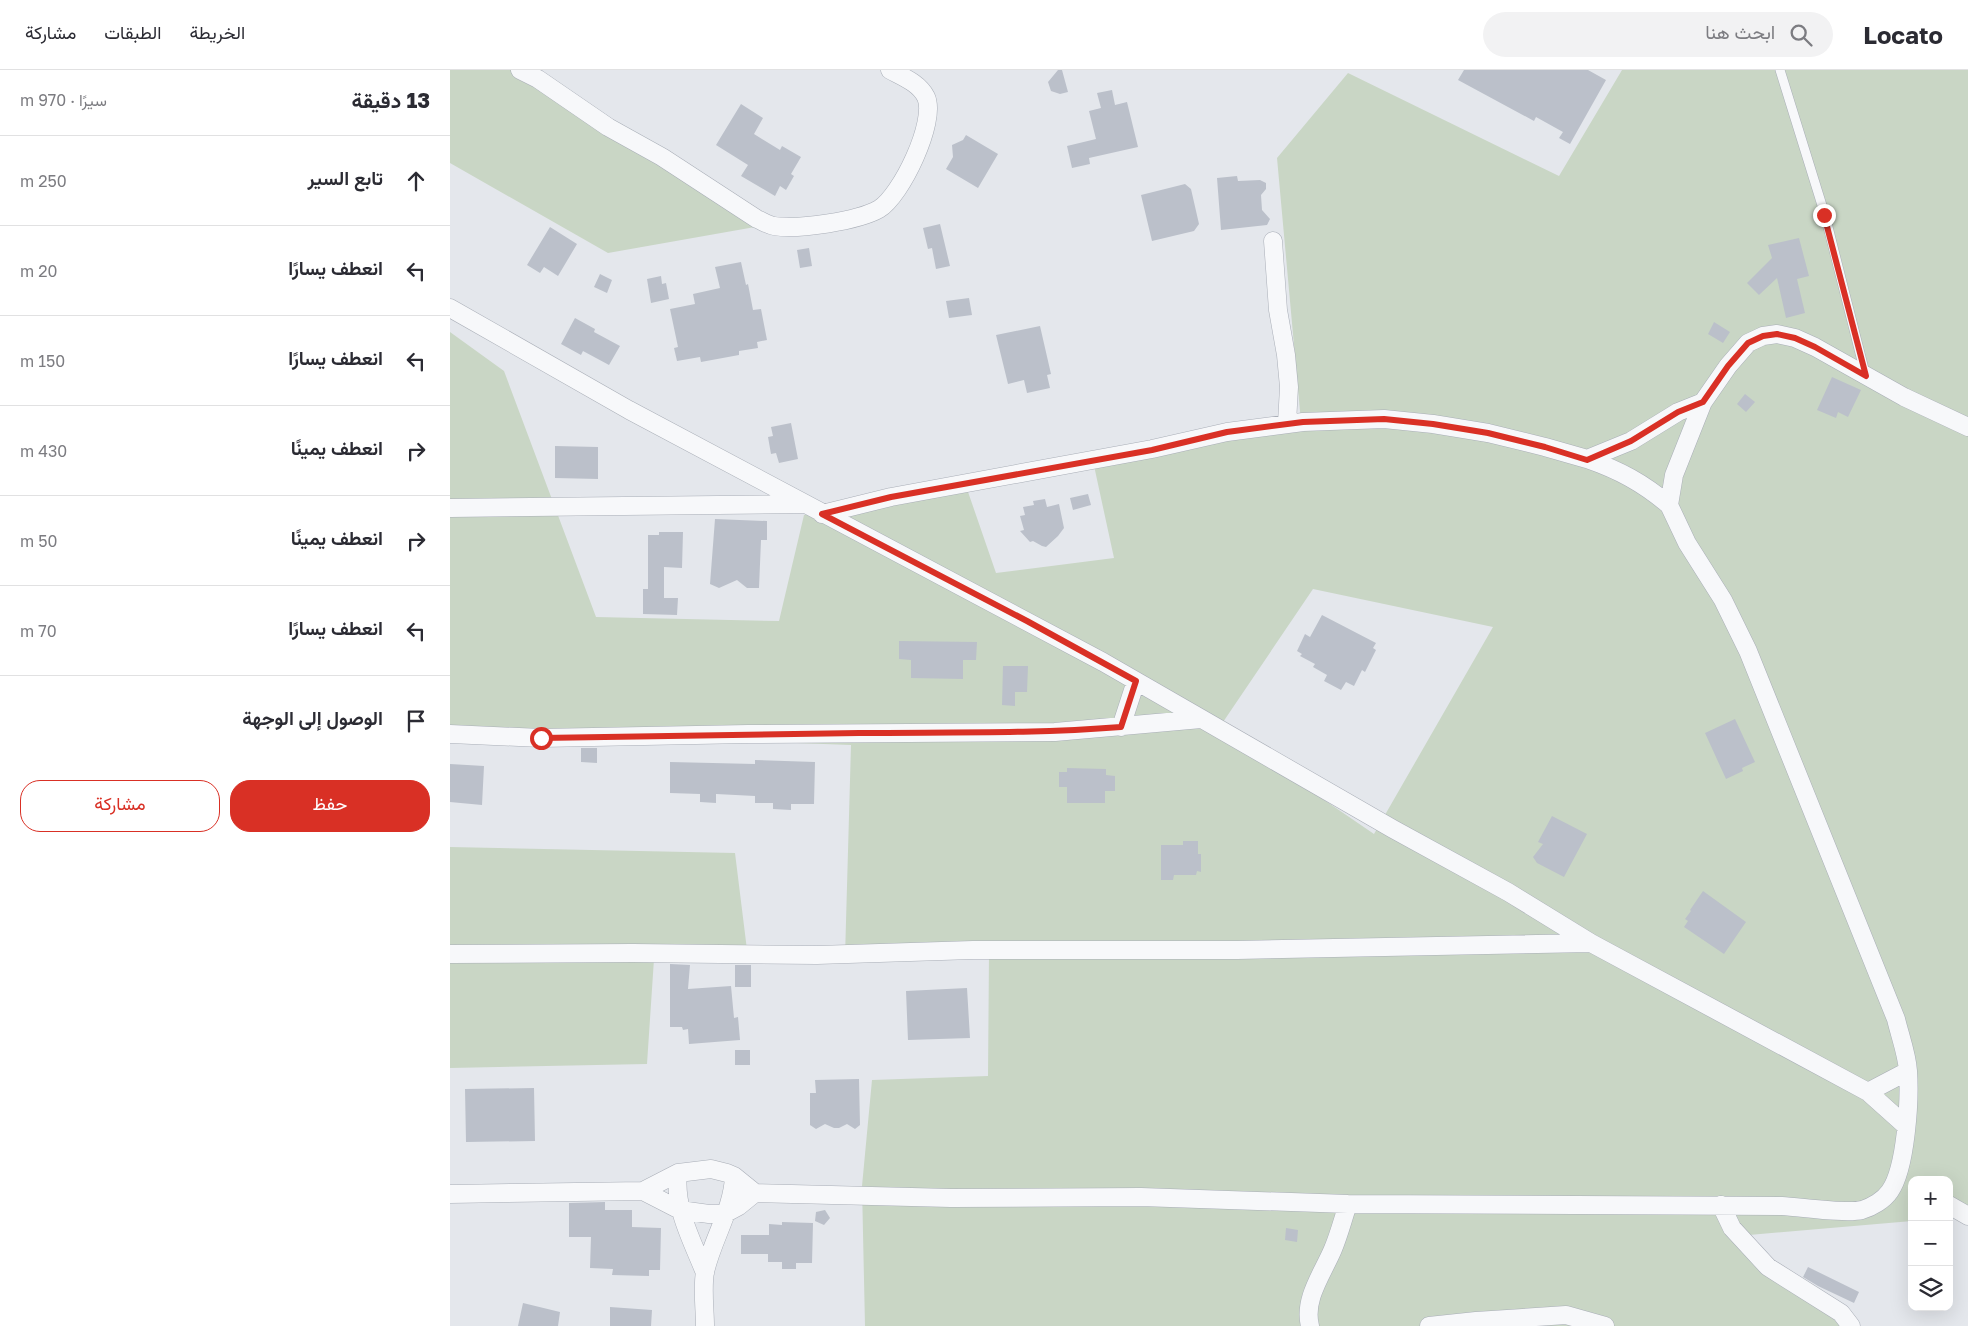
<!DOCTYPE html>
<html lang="ar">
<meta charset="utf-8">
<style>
:root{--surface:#fff;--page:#f2f2f3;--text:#2b2b33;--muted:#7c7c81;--line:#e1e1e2;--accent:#d93025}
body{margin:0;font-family:"Golos Text",Vazirmatn,sans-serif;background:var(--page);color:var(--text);direction:rtl}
.controls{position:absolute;right:15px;bottom:15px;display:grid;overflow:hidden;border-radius:10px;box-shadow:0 5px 20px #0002}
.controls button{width:45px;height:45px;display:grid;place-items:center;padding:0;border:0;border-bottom:1px solid var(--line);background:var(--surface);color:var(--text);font:25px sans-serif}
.stop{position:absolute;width:15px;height:15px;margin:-11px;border:4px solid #d93025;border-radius:50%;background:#fff}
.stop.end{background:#d93025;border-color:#fff;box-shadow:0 1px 5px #0008}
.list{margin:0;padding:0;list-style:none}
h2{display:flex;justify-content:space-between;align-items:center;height:65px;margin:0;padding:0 20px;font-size:21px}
h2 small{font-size:16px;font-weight:400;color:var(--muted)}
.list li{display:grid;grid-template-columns:32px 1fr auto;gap:15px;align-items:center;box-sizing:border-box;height:90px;padding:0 20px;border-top:1px solid var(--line)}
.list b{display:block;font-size:19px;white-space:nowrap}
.list em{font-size:16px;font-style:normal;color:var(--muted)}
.actions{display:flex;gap:10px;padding:15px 20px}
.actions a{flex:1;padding:11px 0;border:1px solid var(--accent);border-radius:20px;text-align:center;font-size:18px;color:var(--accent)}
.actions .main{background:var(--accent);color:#fff}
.icon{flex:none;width:28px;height:28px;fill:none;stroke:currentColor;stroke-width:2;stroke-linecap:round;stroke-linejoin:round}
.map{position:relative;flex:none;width:1518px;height:1256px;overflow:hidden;direction:ltr}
header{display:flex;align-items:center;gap:30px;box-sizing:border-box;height:70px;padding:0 25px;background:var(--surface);border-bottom:1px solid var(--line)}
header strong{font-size:24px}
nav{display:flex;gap:28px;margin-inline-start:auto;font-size:18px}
.search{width:350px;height:45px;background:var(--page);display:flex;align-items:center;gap:12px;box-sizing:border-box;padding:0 18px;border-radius:28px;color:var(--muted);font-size:19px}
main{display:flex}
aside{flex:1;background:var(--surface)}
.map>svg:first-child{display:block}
.green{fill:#c9d6c5;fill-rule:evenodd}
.building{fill:#bbc0ca}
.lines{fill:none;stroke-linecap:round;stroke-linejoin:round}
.service-casing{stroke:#a9aeb7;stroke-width:10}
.minor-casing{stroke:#a9aeb7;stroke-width:19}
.service{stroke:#f7f8fa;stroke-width:9}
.minor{stroke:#f7f8fa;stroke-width:18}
.route{stroke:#d93025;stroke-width:6}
</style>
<header>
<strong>Locato</strong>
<div class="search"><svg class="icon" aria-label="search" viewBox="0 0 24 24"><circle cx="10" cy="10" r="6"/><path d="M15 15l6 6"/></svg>ابحث هنا</div>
<nav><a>الخريطة</a><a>الطبقات</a><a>مشاركة</a></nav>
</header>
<main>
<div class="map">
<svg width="1518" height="1256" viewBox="0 0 1518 1256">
<rect width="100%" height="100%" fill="#e4e7ec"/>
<path class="green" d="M0,0H72L305,157L158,183L0,93Z
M1172,0H1518V1155L1511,1147L1499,1148V1110H1462V1151L1299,1165L1345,1216L1401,1256H415L412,1116L422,1010L538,1006L539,883L395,887L401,675L0,660V262L54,301L146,547L329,551L354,445L517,419L546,503L664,488L643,391L851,352L827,88L898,3L1109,106ZM863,519L1043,557L924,764L769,658Z
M0,777L285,783L298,888L204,889L197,994L0,998Z"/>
<path class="building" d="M608,0H612L618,22L610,24L601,21L598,12Z
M1014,0H1138L1156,10L1120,74L1109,68L1113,62L1086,47L1084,51L1008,10Z
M662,20L665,35L677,32L688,77L639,88L640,94L622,98L617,76L646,69L639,41L651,38L647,23Z
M291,34L313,48L304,64L330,80L332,76L351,87L341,104L344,106L336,120L330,116L325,126L291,106L298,95L266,75Z
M516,65L548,84L528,118L496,99L503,87L502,75L513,70Z
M787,106L788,111L810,110L816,113V119L811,125L812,140L820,149L817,155L771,160L767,108Z
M735,114L741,119L749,154L744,161L702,171L691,125Z
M490,154L500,196L486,199L482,178L478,179L473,158Z
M100,157L127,174L108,206L94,197L90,203L77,195Z
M1349,168L1359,206L1347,209L1355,243L1336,248L1327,208L1309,225L1297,213L1322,188L1318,175Z
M359,178L362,196L350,198L347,180Z
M291,192L296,215L298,214L303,240L311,239L317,270L307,272L308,278L289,281V285L251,292L250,287L227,291L224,278L228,277L220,239L245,234L243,224L270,218L265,197Z
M150,204L162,210L157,223L144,217Z
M211,206L212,214L216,213L219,229L201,233L197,209Z
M519,228L522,245L499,248L496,231Z
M125,248L145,259L144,262L170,276L159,295L133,281L131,285L111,274Z
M1264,252L1280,262L1273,273L1258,264Z
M590,256L601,304L597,305L600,318L577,323L574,310L558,314L546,265Z
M1382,307L1411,320L1398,347L1388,342L1386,348L1367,340Z
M1295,324L1305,332L1296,342L1287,334Z
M341,353L348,389L329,393L326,383L321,384L318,367L323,366L321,357Z
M105,376L148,377V409L105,408Z
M638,424L641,435L623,440L620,428Z
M595,429L597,437L609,434L614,458L608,466L596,477L592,476L583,471L580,472L570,461L574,460L570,446L575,445L573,437L584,435L583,431Z
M265,449L317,451V470H311L309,518H297L287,510L269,518L260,514Z
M209,462H233L232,498L214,497V528H228L227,545L193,544V519H198V465H209Z
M872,545L926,573L923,578L926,580L915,602L912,600L904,616L896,612L891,620L874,611L877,605L863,597L865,594L850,586L852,584L847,581L855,564L860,567Z
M449,571L527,572L526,590H513V609L461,608V590L449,589Z
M553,596H578L577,622H565V636L552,635Z
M1285,649L1305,692L1292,698L1293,701L1276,709L1255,663Z
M131,678H147V693L131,692Z
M305,690L365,692L364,734H341V740L323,739V733H305V726L266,724V733L250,732V724L220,723V692L305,694Z
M0,694L34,696L32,735L0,732Z
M617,698L656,699V705L665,706V721H655V733H617V717H609V702H617Z
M1102,746L1137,764L1114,807L1087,793L1083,787L1093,774L1088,772Z
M733,771H748V784H751V802L747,801L746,805H724L723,810H711V775H733Z
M1253,821L1296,852L1274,884L1234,857L1238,851L1235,849L1241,841L1240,840Z
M220,894L240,895L238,919L281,916L284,948L288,947L290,970L239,974L238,959L233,960L232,957H220Z
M285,895H301V917H285Z
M517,918L520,968L458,970L456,921Z
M285,980H300V995H285Z
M409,1009L410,1055L405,1059L397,1054L389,1058H384L375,1054L366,1059L360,1055V1023H366L365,1010Z
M84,1018L85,1071L16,1072L15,1019Z
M155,1132V1140H182V1157L211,1158L210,1200H199V1206L162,1205L163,1199L140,1198L141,1167H119V1133Z
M375,1140L380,1148L374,1155L365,1151L366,1142Z
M332,1152L363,1153L362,1193H346V1199H332V1192H318V1184H291V1165H319V1154L332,1155Z
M836,1158L848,1160L847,1172L835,1170Z
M1358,1197L1409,1222L1404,1233L1368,1216L1353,1207Z
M73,1233L110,1242L108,1256H68Z
M160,1237L202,1240L201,1256H160Z"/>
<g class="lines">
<g class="service-casing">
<path id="service" d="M1330,0L1375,145L1415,303"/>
</g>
<g class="minor-casing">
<path id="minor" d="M70,0L88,9L158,57L212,87L307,149C312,151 318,155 324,156C348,160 408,151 429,139C451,126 487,51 476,27C469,13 453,7 440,0
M823,171L828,240L836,285L839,317L837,353
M0,238L179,340L653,592L943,759L1058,822L1141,873L1418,1022L1456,1056
M1137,389C1169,400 1193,413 1219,435
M0,438L353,434
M372,444L441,427L702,379L777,362L853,352L934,349L983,354L1038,363L1095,377L1137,389L1181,371L1228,342L1253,332
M671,657L686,611
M0,664L91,668L298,664L605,662L751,649
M0,884L183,883L367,885L523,880H787L1140,873
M1418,1022L1458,1001
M228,1103C224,1139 242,1170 255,1203
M193,1121L230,1140L259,1144H274L289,1136L305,1123
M0,1124L193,1121L228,1103L261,1099L277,1103L284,1106L305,1123L501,1128L691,1127L898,1134L1332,1136C1351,1137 1396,1144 1412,1140C1422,1137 1434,1130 1440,1121C1456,1098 1460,1030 1458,1001C1457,984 1450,966 1446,949L1298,581L1273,530L1237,473L1219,435L1224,405L1253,332L1278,296L1298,273L1313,266L1327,264L1345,268L1365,277L1454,327L1518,357
M1271,1135L1282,1158L1318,1197L1391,1243L1401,1256
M1499,1135L1518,1146
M255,1256C255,1239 252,1219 255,1202C262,1170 283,1139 284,1106
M860,1256C853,1229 873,1203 883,1179C889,1165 893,1149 898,1134
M979,1256L1026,1251L1116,1245L1155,1256"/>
</g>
<use href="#service" class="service"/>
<use href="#minor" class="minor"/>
</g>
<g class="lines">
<path class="route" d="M91,668C197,666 303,664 409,663C497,662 584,664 671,657L686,611L577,551L372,444L441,427L702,380L777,362L853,352L934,349L983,354L1038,363L1095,377L1137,390L1181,371L1228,342L1253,332L1278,296L1298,273L1313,266L1327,264L1345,268L1365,277L1416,306L1374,145"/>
</g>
</svg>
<div class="controls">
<button>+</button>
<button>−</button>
<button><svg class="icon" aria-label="layers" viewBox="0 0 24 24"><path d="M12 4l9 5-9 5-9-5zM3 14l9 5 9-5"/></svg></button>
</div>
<div class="stop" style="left:91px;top:668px"></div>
<div class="stop end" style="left:1374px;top:145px"></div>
</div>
<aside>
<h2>13 دقيقة<small>سيرًا · 970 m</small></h2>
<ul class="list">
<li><svg class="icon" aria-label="ahead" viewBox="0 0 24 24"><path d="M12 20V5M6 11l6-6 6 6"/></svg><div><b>تابع السير</b></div><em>250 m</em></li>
<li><svg class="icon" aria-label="left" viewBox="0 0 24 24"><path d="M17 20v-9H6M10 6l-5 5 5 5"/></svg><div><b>انعطف يسارًا</b></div><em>20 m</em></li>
<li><svg class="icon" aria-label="left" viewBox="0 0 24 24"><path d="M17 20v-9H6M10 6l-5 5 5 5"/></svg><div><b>انعطف يسارًا</b></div><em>150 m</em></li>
<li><svg class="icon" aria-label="right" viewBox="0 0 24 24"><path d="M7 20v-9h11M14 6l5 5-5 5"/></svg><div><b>انعطف يمينًا</b></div><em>430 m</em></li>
<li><svg class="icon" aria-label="right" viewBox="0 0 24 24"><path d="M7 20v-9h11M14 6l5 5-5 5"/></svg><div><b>انعطف يمينًا</b></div><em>50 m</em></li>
<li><svg class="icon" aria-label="left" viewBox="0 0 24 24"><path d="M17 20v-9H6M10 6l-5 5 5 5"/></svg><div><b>انعطف يسارًا</b></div><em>70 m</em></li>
<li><svg class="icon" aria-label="arrive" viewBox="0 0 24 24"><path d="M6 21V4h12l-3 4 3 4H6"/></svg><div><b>الوصول إلى الوجهة</b></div></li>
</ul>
<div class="actions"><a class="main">حفظ</a><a>مشاركة</a></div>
</aside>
</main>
